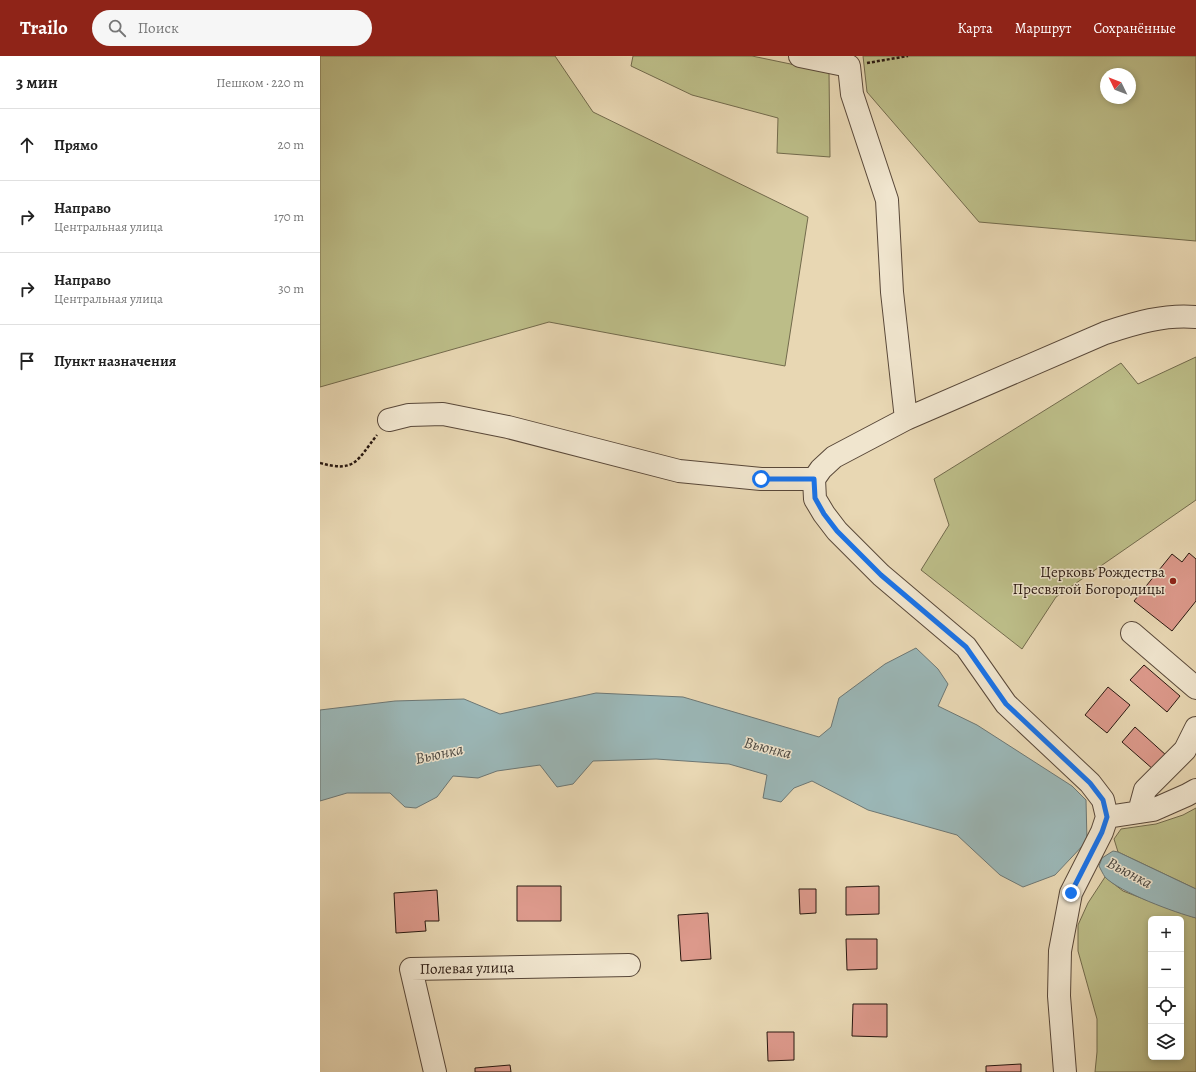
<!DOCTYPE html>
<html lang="ru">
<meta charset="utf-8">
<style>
:root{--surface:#fff;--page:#f6f6f6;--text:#222;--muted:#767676;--line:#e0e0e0;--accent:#8f2418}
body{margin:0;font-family:Alegreya,serif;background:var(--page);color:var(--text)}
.controls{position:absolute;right:12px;bottom:12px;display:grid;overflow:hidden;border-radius:6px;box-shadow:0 2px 6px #0003}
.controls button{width:36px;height:36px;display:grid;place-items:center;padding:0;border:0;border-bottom:1px solid var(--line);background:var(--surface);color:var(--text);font:20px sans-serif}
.compass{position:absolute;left:780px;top:12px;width:36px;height:36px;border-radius:50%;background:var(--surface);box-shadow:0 2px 6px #0003;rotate:313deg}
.stop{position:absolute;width:12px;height:12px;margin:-9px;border:3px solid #1a73e8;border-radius:50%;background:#fff}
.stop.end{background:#1a73e8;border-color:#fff;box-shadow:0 1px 4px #0008}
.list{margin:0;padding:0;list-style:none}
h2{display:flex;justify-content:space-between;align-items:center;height:52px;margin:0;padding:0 16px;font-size:17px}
h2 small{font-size:13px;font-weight:400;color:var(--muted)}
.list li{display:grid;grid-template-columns:26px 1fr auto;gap:12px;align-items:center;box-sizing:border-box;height:72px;padding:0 16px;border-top:1px solid var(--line)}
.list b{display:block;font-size:15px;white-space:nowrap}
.list p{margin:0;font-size:13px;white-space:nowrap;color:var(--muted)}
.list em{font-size:13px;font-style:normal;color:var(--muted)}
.icon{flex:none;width:22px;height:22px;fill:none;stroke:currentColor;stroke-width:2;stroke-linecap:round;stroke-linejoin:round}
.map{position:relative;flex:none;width:876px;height:1016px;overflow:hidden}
header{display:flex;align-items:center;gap:24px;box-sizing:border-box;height:56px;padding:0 20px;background:var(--accent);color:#fff}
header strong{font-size:19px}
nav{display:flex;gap:22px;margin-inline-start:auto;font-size:14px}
.search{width:280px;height:36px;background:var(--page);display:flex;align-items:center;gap:10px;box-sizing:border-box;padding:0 14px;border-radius:22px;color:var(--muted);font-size:15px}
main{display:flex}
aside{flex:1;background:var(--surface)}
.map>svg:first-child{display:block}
.green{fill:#bcbd88;stroke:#726a4c;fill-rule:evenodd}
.water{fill:#9bb7b7;stroke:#6d7774}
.building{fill:#dc998b;stroke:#291810}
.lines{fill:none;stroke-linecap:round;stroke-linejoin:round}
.minor-casing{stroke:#594839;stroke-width:24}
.path{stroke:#291810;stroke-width:2.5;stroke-dasharray:3 2;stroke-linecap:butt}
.minor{stroke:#f0e5ce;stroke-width:22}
.route{stroke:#1a73e8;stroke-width:5}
.poi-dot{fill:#8f2418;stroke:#f0e5ce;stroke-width:1.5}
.labels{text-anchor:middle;stroke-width:3;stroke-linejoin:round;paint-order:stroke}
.poi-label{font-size:15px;fill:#291810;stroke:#f0e5ce;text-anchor:end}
.street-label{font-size:15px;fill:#291810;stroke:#f0e5ce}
.water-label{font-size:16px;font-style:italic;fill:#4b4842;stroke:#f0e5ce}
</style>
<header>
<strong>Trailo</strong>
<div class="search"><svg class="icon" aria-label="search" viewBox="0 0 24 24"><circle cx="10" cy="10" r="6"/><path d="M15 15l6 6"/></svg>Поиск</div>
<nav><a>Карта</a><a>Маршрут</a><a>Сохранённые</a></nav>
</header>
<main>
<aside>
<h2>3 мин<small>Пешком · 220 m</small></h2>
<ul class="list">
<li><svg class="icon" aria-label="ahead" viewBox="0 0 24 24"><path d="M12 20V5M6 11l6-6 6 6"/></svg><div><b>Прямо</b></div><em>20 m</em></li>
<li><svg class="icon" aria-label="right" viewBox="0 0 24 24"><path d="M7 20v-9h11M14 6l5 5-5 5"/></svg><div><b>Направо</b><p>Центральная улица</p></div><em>170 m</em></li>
<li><svg class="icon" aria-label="right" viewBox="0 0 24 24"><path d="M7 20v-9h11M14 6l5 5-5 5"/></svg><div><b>Направо</b><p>Центральная улица</p></div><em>30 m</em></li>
<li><svg class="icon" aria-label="arrive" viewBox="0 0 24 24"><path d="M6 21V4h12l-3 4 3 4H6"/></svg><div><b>Пункт назначения</b></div></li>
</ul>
</aside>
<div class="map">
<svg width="876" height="1016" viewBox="0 0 876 1016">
<rect width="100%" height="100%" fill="#e8d7b3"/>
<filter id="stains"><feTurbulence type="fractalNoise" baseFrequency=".005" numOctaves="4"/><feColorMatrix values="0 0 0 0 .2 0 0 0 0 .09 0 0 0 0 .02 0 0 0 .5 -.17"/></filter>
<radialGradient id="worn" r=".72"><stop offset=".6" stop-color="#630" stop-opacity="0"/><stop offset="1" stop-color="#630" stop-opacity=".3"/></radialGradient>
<path class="green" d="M0,0H235L273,56L488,161L465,310L229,266L0,331Z
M313,0H432L509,16L510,101L457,97L458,62L372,39L311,10Z
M543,0H876V185L659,166L547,36ZM786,18H810V42H786Z
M876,301V444L736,541L702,593L601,514L629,469L614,423L801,307L818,328Z
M876,752V833L798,796L794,783L801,773L836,768L863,759Z
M785,821L803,835L850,853L876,862V1016H775L777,996V963L758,895V869L768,847ZM831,863H861V1001H831Z"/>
<path class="water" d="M596,592L618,613L628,628L618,650L657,669L752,730L766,744L767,785L735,819L703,831L680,819L637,779L548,754L492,725L474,732L461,746L443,742L447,719L409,708L336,703L273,705L253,728L237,731L220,709L177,715L158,722L133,720L117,741L96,752L85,751L70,737H27L0,745V654L75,645L144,643L180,658L276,637L363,641L499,681L511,671L519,642L565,608Z
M793,795L798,796L876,833V862C856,857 799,836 785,821C783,818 781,814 779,810L782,802Z"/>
<path class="building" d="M869,497L876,503V545L852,575L814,545L852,498L862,506Z
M824,609L860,640L847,656L810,624Z
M788,631L810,649L787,677L765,659Z
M815,671L847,700L834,714L802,686Z
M197,830H241V865H197Z
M559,830V858L526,859V831Z
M479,833H496V857L480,858Z
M117,834L119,865H105L106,875L76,877L74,837Z
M388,857L391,903L361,905L358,859Z
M526,883H557V913L527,914Z
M533,948H567V981L532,980Z
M447,976H474V1004L448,1005Z
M701,1008V1016H666V1010Z
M190,1009L191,1016H155V1012Z"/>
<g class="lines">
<g class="minor-casing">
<path id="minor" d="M480,0L529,10L532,38L567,144L572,236L586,363
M69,364L89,359L123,358L188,371L359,415L441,423H494
M494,423L495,443L504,458L517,475L561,519L646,591L686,648L770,727L783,744L787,761L782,776L751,837L740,895L739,940L745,1016
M494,423L501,413L514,401L586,363L785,277C815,267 845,258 876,261
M812,577L876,632
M819,756L825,734L865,694L876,672
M787,761L833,754L867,739L876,734
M115,1016L91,913L309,909"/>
</g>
<path class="path" d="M547,7L588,0
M0,407C36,417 37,404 57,379"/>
<use href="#minor" class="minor"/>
</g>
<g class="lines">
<path class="route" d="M441,423H494L495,442L504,458L517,475L561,519L646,591L686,648L770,727L783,744L787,761L782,776L751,837"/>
</g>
<circle class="poi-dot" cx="853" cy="525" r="4"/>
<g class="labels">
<g class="poi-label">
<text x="845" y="521">Церковь Рождества<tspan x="845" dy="17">Пресвятой Богородицы</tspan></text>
</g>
<g class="street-label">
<text transform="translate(147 912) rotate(-1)" y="5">Полевая улица</text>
</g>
<g class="water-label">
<text transform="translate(448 691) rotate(14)" y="6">Вьюнка</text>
<text transform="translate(119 697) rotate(-12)" y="6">Вьюнка</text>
<text transform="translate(810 816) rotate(28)" y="6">Вьюнка</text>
</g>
</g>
<rect width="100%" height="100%" filter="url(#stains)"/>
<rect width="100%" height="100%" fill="url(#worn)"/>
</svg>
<div class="controls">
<button>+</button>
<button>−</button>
<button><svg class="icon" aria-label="locate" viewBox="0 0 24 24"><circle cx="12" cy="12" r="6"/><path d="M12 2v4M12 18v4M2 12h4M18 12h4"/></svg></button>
<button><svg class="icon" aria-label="layers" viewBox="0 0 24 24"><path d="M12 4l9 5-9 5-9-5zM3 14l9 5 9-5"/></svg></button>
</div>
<svg class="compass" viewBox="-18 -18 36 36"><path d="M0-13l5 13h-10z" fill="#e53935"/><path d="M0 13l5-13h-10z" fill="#767676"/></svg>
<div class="stop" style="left:441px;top:423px"></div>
<div class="stop end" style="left:751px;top:837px"></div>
</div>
</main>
